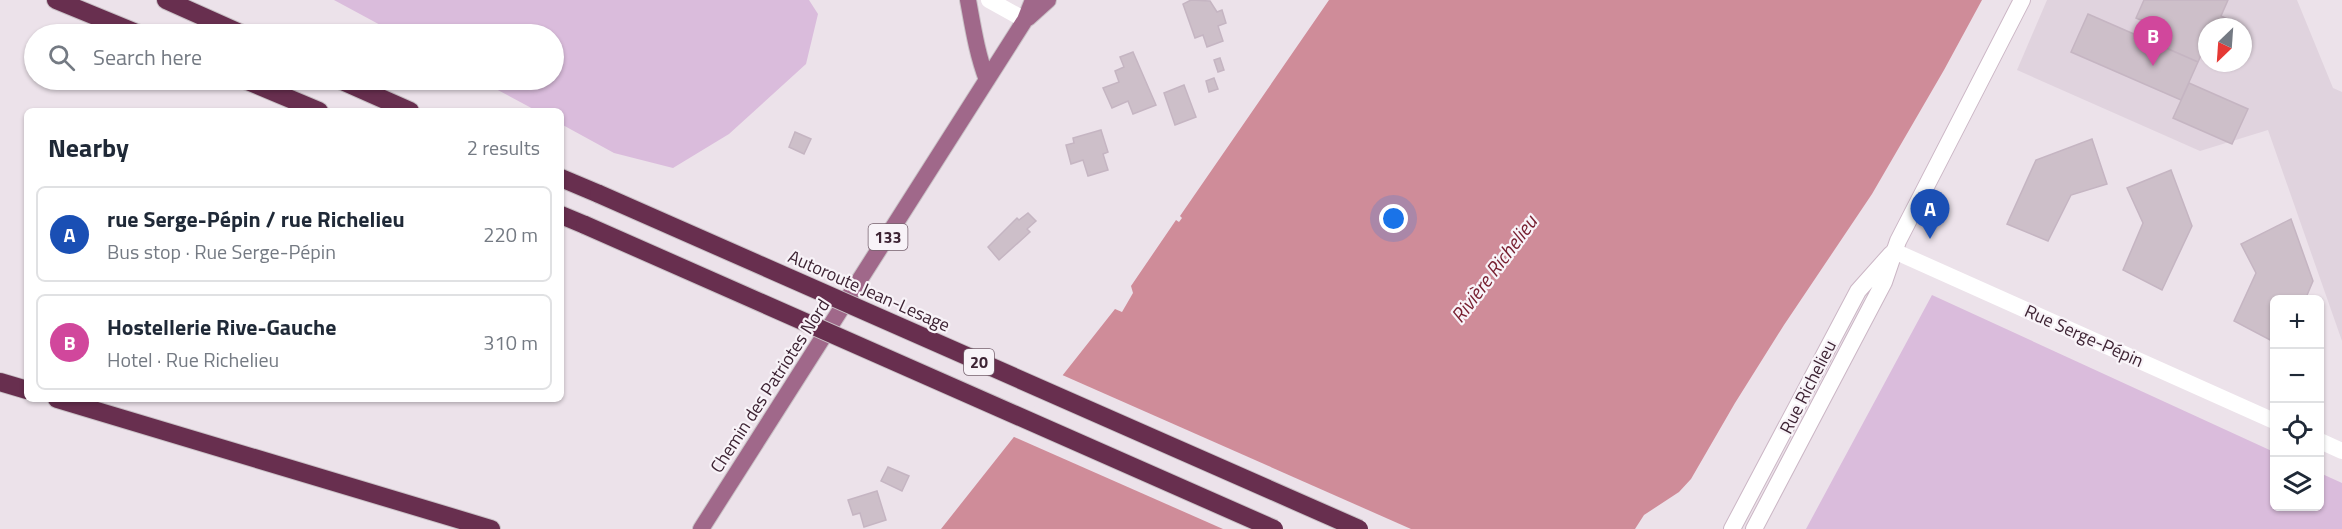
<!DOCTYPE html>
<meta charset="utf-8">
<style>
:root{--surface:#fff;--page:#f6f6f7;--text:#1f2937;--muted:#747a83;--line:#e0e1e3;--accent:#0f766e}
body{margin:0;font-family:"Titillium Web",sans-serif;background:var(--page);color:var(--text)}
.controls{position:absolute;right:18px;bottom:18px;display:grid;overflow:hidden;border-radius:9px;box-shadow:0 2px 4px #0004}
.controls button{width:54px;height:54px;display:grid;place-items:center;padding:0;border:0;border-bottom:2px solid var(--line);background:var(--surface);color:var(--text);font:30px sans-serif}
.compass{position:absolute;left:2198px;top:18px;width:54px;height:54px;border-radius:50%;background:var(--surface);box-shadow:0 2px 4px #0004;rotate:205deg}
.you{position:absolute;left:1394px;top:219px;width:21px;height:21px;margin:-15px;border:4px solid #fff;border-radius:50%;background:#1a73e8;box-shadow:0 0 0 9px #1a73e833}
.badge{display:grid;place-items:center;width:39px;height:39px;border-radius:50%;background:var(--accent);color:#fff;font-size:20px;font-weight:700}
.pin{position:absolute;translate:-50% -50px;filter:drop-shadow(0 2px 3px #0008)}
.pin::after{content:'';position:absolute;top:32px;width:21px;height:18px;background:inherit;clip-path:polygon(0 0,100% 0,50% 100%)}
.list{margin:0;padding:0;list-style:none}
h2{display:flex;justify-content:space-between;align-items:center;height:78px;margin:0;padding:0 24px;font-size:26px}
h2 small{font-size:20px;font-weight:400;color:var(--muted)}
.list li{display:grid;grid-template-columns:39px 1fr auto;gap:18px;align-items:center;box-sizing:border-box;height:96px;margin:0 12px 12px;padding:0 12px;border:2px solid var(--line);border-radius:9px}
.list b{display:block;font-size:22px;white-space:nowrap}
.list p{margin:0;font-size:20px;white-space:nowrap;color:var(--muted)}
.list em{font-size:20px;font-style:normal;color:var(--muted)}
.icon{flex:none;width:33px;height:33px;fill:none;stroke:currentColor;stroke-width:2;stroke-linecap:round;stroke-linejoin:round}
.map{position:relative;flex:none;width:2342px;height:529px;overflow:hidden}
.search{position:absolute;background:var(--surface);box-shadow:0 2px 4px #0004;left:24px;top:24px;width:540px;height:66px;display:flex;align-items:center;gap:15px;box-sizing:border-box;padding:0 21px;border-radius:33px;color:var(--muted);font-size:22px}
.panel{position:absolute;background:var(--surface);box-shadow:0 2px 4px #0004;left:24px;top:108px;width:540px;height:294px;border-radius:9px}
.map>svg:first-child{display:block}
.built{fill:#e0d3de;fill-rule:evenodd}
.green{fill:#dabcdc}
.water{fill:#cf8c99}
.pier{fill:#ece2ea}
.building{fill:#cdbfc9;stroke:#c5b5c2;stroke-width:1.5}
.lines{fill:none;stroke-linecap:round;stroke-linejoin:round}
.secondary-casing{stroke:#cbb6c5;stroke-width:18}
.primary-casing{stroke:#c9c1c6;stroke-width:18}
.motorway-casing{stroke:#c9c1c6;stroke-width:20}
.tertiary{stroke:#fff;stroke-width:16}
.secondary{stroke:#fff;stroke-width:16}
.primary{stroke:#a0688a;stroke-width:16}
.motorway{stroke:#682f4f;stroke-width:18}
.motorway-bridge-casing{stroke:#c9c1c6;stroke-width:20;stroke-linecap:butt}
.motorway-bridge{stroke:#682f4f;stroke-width:18}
.labels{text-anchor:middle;stroke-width:4.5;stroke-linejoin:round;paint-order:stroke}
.shield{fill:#f8f3f8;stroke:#75616e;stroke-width:1.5}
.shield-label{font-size:16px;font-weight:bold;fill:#3d2333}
.street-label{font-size:18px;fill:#3d2333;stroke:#f8f3f8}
.water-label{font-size:20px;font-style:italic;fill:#771e2f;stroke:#f8f3f8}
</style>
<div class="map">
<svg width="2342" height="529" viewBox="0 0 2342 529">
<rect width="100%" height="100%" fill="#ece2ea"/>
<path class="built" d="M2047,0H2297L2333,88L2342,92V341L2268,130L2200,151L2017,70ZM2207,27H2243V63H2207Z"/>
<path class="green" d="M334,0H809L818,14L806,64L729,134L673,168L614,153L561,124V111H537L479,80H554V34H397Z
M1932,295L2274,452V506H2320V473L2342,483V529H1806Z"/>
<path class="water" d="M1329,0H1982L1944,70L1872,194L1784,325L1735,403L1691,479L1679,492L1644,515L1635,529H941L1115,309L1122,312L1133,293L1131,286L1176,220L1179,222L1182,218L1180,216Z"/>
<path class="pier" d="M1060,374L1411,529H1223L1012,436Z"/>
<path class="building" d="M1191,0L1210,1L1217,12L1222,10L1226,23L1218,26L1223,41L1207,47L1203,35L1195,38L1183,4Z
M2144,0H2228L2221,16L2242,26L2207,27V41L2198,62L2155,43L2162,29L2136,18Z
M2088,14L2198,62L2181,100L2071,52Z
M1133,52L1156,105L1133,114L1128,101L1112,108L1103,88L1119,82L1115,71L1124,67L1120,57Z
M1220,58L1224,70L1218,72L1214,60Z
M1214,78L1218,89L1209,92L1206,81Z
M2189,83L2248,109L2232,144L2173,118Z
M1184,85L1196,117L1175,125L1164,93Z
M1101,130L1108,152L1103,154L1108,170L1088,176L1083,160L1071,164L1066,145L1074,143L1073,138Z
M795,132L811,139L804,154L789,147Z
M2092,139L2107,184L2071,195L2048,241L2007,224L2036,160Z
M2171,170L2192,226L2162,290L2123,270L2143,223L2127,188Z
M1028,213L1036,221L1027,229L1030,232L999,260L988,247L1017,218L1019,220Z
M2291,219L2313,281L2305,300H2274V342L2234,321L2256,273L2241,244Z
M888,467L909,476L902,491L881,481Z
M877,491L886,520L864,527L860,513L853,515L848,500Z"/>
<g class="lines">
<g class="secondary-casing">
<path id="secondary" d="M1732,529L1858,291L1891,254
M1754,529L1884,282L1898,241L2022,0"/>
</g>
<g class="primary-casing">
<path id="primary" d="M968,0C973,27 977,54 987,80
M1028,18L1048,0
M701,529L1025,20L1033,0"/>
</g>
<g class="motorway-casing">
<path id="motorway" d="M56,0L139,34
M166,0L242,34
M245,80L319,111
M340,80L410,111
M561,178L599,194
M561,215L585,225
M0,382L27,390
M57,399L491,529"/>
</g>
<path class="tertiary" d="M989,0L1025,20
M1894,251L2274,421
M2320,441L2342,451"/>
<use href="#secondary" class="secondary"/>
<use href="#primary" class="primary"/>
<use href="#motorway" class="motorway"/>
<g class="motorway-bridge-casing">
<path id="motorway-bridge" d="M599,194L1359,529
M585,225L1274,529"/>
</g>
<use href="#motorway-bridge" class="motorway-bridge"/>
</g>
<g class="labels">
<g class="shield">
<rect x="868.5" y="224" width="39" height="26" rx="4.5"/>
<rect x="964" y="349" width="30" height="26" rx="4.5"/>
</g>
<g class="shield-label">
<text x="888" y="243">133</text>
<text x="979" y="368">20</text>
</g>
<g class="street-label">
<text transform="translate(869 291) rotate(24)" y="6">Autoroute Jean-Lesage</text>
<text transform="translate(2084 336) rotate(24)" y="6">Rue Serge-Pépin</text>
<text transform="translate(770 386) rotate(-57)" y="6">Chemin des Patriotes Nord</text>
<text transform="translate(1808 387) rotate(-63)" y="6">Rue Richelieu</text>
</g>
<g class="water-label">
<text transform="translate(1494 269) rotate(-53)" y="7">Rivière Richelieu</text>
</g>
</g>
</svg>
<div class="controls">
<button>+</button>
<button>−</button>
<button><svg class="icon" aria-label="locate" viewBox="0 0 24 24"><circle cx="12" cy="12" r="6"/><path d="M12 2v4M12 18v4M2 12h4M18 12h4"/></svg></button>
<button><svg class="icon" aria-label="layers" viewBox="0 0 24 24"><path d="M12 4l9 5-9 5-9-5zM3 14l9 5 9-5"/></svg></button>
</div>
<svg class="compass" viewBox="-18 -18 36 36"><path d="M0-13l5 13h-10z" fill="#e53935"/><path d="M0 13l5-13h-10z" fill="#747a83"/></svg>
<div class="you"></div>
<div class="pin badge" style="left:1930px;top:239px;background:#1a4fb4">A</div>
<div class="pin badge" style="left:2153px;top:66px;background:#d1479c">B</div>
<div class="search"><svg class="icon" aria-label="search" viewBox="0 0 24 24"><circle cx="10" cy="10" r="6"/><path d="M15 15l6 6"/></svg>Search here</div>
<section class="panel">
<h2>Nearby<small>2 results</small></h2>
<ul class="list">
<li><span class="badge" style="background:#1a4fb4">A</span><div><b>rue Serge-Pépin / rue Richelieu</b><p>Bus stop · Rue Serge-Pépin</p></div><em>220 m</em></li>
<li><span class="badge" style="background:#d1479c">B</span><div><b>Hostellerie Rive-Gauche</b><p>Hotel · Rue Richelieu</p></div><em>310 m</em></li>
</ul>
</section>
</div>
